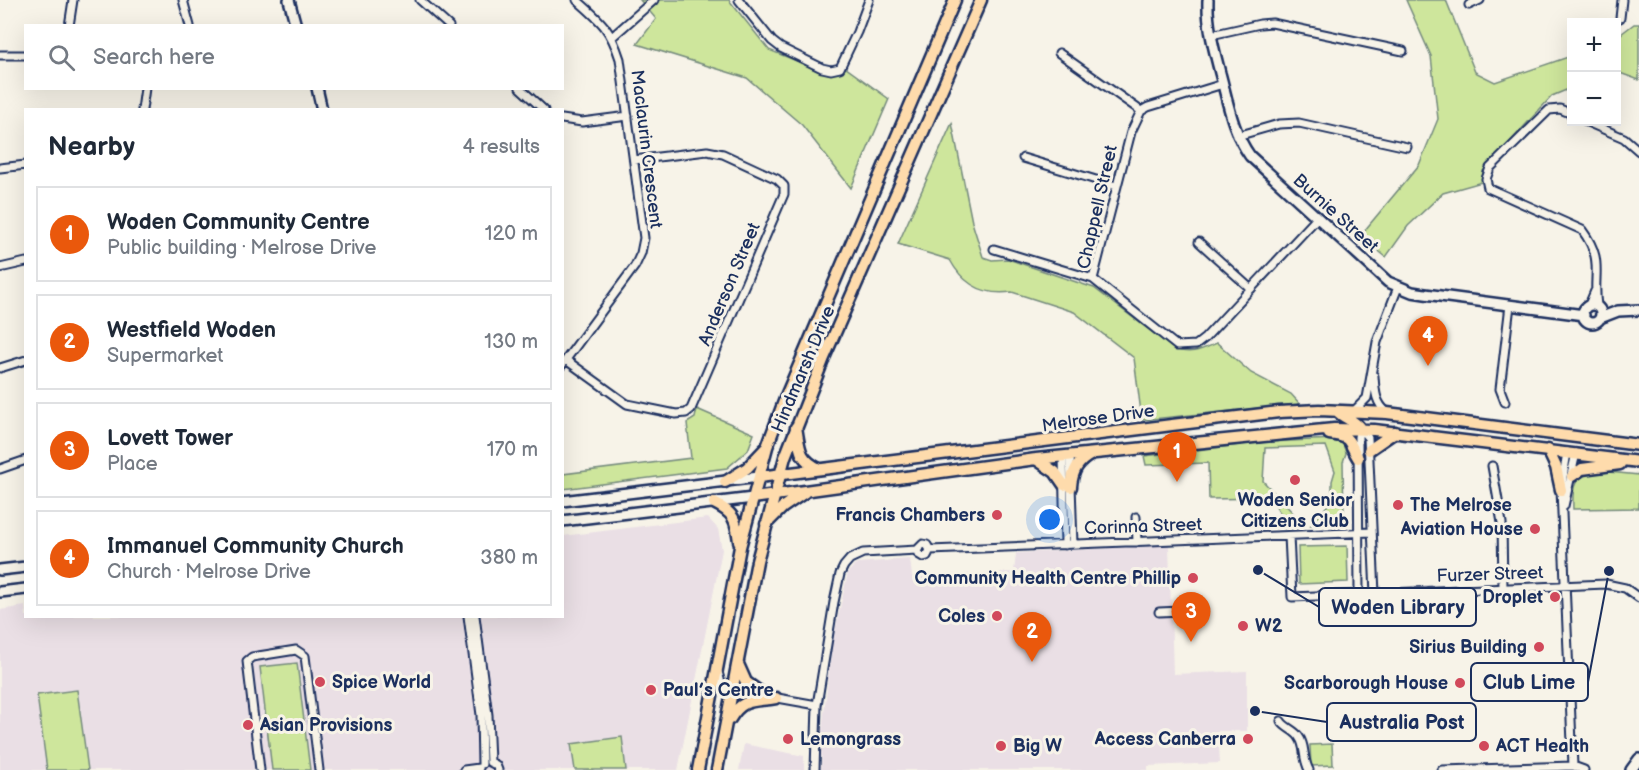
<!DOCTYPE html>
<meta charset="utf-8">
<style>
:root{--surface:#fff;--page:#f2f2f3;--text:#1f2937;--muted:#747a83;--line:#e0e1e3;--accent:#ea580c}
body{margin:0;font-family:"Balsamiq Sans",sans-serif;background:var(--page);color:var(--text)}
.controls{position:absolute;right:18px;top:18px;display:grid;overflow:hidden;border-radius:0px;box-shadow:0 6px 24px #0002}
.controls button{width:54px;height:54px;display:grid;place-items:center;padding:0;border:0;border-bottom:2px solid var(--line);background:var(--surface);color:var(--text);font:30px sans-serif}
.you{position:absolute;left:1050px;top:520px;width:21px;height:21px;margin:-15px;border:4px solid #fff;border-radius:50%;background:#1a73e8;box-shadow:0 0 0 9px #1a73e833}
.badge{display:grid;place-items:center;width:39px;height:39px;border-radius:50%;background:var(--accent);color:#fff;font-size:20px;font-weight:700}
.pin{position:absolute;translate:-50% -50px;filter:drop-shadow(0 2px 3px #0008)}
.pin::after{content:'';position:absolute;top:32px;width:21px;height:18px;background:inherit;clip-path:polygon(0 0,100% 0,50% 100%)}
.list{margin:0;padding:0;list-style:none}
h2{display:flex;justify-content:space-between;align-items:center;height:78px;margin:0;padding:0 24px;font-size:26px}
h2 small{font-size:20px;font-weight:400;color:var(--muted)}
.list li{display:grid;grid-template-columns:39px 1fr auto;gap:18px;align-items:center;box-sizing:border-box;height:96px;margin:0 12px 12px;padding:0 12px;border:2px solid var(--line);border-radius:0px}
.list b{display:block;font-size:22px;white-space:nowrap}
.list p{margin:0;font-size:20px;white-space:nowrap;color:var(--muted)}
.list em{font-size:20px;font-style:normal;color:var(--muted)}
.icon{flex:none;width:33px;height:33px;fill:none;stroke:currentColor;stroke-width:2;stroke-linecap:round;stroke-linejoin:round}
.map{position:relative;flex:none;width:1639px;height:770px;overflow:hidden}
.search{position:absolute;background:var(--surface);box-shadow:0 6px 24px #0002;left:24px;top:24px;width:540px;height:66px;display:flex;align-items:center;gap:15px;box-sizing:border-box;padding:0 21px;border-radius:0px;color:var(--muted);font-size:22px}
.panel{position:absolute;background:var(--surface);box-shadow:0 6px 24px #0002;left:24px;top:108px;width:540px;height:510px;border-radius:0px}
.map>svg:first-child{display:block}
.built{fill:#eadfe5}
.green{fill:#cee69c;stroke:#748a7d;stroke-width:1.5}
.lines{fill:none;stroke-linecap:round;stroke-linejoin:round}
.street-casing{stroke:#1b2f5e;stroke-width:11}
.secondary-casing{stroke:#1b2f5e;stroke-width:14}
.primary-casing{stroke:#1b2f5e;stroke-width:15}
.street{stroke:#f7f3e8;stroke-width:7}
.secondary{stroke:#f7f3e8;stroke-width:9}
.primary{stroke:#fedbac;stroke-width:10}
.poi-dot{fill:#d1495b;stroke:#f7f3e8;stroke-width:2}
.labels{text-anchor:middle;stroke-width:6;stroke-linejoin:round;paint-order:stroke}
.street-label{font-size:18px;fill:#1b2f5e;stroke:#f7f3e8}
.poi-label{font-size:18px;font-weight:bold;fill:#1b2f5e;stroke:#f7f3e8;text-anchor:start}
.leader{fill:none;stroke:#1b2f5e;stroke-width:2}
.callout-dot{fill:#1b2f5e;stroke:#f7f3e8;stroke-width:2}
.callout{fill:#f7f3e8;stroke:#1b2f5e;stroke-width:2}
.callout-label{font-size:20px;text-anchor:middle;font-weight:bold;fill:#1b2f5e}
</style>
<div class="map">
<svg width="1639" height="770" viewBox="0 0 1639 770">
<rect width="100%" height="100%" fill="#f7f3e8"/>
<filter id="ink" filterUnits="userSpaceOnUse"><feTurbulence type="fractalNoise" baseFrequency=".0167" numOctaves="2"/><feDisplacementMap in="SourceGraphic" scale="12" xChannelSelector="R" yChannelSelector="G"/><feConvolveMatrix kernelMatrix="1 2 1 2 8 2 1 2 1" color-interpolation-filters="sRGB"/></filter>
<g filter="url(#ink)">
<path class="built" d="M708,518L718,529L722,550L678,770H0V610L25,606L26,616H562L563,536Z
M1169,545L1173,674L1247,671V731H1218L1220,763L1148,766V770H821L822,730L832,644L848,572L857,563L910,559L912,576L1014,572L1016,553Z
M744,744L804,756V770H739Z"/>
<path class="green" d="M640,0H729L769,50L829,74L840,72L846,68L889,99L851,188L802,125L747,78L637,44L656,19Z
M1406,0H1446L1475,72L1495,82L1571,56V88L1552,96L1483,171L1482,182L1443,193L1408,226L1386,257L1360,236L1419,165L1438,119L1431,56Z
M1634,24H1639V80L1617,72V37Z
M952,123L972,222L983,257L992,260L1008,259L1094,288L1173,348C1190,356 1201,350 1217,343L1251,373L1291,394L1300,404L1142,420L1134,358L1074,312L1012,292C984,296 963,284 950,260L898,244Z
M697,409L754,434L748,450L727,468L563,489V474L691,458L687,423L695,418Z
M1336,439L1342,441L1346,453L1343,462L1344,521L1342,523L1311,525L1332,500V481L1335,471L1326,446L1265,448L1263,481L1295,515L1285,521L1271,498L1209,499L1208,463L1146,465L1144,456L1266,442Z
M1598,471L1639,475V508L1573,509C1572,485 1573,477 1598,471Z
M1347,546L1348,582L1299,584L1298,547Z
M297,663L310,770H272L260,667Z
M77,690L88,770H47L37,695Z
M622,737L626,770H575L571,744Z
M1332,744L1333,765L1311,766L1310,745Z"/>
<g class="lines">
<g class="street-casing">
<path id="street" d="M183,0L190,26
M420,0L449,26
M739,0L772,41L781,48L822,68L831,70L840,68L857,32L869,0
M1469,5L1480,0
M1620,18L1622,0
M69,26L73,0
M1211,35L1260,24L1272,23L1403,51
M612,37L654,0
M1059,53L1141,111
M0,55H26
M1223,84L1148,107L1141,111L1131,132L1093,279L1177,346L1196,345L1205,338L1317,218
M520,88L544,110
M142,110L145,88
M1572,114L1560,109L1549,110L1490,168L1486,179L1488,188L1582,230C1605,261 1592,273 1597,306
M562,119L582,122L628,116
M1587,122L1624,138L1639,151
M1237,136L1279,124L1299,123L1407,147
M1023,158L1116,186
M0,168L26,165
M1199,242L1251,289
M994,249L1093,279
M0,268L26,262
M1589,305L1595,291
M566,360L627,404L676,414L686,413L691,409L784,194V186L777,179L723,154L707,151L634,160
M562,365L635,266L641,253L644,238L620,59C610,28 601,21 577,0
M0,368L26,360
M1374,376C1375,390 1375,403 1387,412
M1505,402L1500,389L1510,305
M1354,411L1367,398L1377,342L1398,287
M1360,428L1368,438L1375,594
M1567,452L1561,490L1573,766
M1070,455L1073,544
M1063,456L1065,545
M1492,466L1502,523L1503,588
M0,469L26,460
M1564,506L1576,453
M1136,517L1137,542
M1289,536L1292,597L1606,584L1625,588L1639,598
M917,550L918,554L923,557L927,556L930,550
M1359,594L1358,437L1360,428
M1159,612L1203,610
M468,616L481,715L482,764
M475,616L488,715L490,762
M718,672L721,683L726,689L761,696
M729,686L774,697
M772,697L817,705
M1281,721C1285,728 1295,730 1299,737C1306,746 1302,757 1309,770
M490,762L496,765L498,770
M260,770L247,661L252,657L296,650L305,656L319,770
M464,770L479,768
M815,770L817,705L834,602L840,574L844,566L850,559L863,553L917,550L923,544L927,545L930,550L1372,532
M1442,770L1573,766L1584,770"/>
</g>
<g class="secondary-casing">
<path id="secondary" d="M289,0L296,26
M1208,0C1207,25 1214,49 1220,73C1228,102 1232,131 1250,156L1388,282L1412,292L1425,294L1584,315
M317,88L322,110
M1583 314a9 9 0 1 1 18 0a9 9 0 1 1-18 0Z
M1600,318L1618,311L1639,310
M562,501L759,477
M562,521L753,498
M0,570L26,567
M0,592L26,589
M1631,770L1639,759"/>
</g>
<g class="primary-casing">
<path id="primary" d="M1337,411C1344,419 1353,419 1360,428
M796,427C800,449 798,458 819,469
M1329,434C1353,437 1347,440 1358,458
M1369,450L1395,432
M1548,450L1556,467L1561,490
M1036,459L1055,472L1064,485
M1572,476L1582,469L1620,464
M759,477L1172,425L1279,412L1319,410L1387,413L1639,445
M725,482L747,468L766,448
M1071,487C1072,471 1078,461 1092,454
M753,498L1036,459L1334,429L1374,430L1639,462
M714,503C734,513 736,519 739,541
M766,524L783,507L805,492
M738,664L746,682L760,692
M730,719C743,697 754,702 776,698
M698,770L740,547L767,447L786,396L955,0
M717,770L757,561L785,457L824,358L981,0"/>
</g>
<use href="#street" class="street"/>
<use href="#secondary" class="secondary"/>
<use href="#primary" class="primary"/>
</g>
</g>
<g class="poi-dot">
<circle cx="1295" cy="480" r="6"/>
<circle cx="1398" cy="505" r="6"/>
<circle cx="997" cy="515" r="6"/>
<circle cx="1535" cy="529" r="6"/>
<circle cx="1193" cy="578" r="6"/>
<circle cx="1555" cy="597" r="6"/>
<circle cx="997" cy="616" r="6"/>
<circle cx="1243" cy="626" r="6"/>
<circle cx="1539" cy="647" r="6"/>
<circle cx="320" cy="682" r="6"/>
<circle cx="1460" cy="683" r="6"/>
<circle cx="651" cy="690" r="6"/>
<circle cx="248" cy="725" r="6"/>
<circle cx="788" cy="739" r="6"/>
<circle cx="1248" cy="739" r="6"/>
<circle cx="1001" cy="746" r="6"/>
<circle cx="1484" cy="746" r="6"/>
</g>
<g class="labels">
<g class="street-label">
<text transform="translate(647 149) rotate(83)" y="6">Maclaurin Crescent</text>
<text transform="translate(1097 207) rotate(-77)" y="6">Chappell Street</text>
<text transform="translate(1336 213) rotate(42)" y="6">Burnie Street</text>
<text transform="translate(729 284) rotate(-67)" y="6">Anderson Street</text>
<text transform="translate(803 369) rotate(-67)" y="6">Hindmarsh Drive</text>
<text transform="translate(1098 418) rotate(-8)" y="6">Melrose Drive</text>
<text transform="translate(1143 526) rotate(-2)" y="6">Corinna Street</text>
<text transform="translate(1490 574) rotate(-2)" y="6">Furzer Street</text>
</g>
<g class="poi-label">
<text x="1295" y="506" text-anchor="middle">Woden Senior<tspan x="1295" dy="21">Citizens Club</tspan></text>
<text x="1410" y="511">The Melrose</text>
<text x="985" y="521" text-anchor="end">Francis Chambers</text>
<text x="1523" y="535" text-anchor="end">Aviation House</text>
<text x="1181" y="584" text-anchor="end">Community Health Centre Phillip</text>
<text x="1543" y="603" text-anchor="end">Droplet</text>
<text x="985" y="622" text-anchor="end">Coles</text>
<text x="1255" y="632">W2</text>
<text x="1527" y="653" text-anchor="end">Sirius Building</text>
<text x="332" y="688">Spice World</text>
<text x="1448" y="689" text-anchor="end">Scarborough House</text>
<text x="663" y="696">Paul’s Centre</text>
<text x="260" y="731">Asian Provisions</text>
<text x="800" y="745">Lemongrass</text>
<text x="1236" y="745" text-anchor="end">Access Canberra</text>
<text x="1013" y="752">Big W</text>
<text x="1496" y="752">ACT Health</text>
</g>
</g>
<path class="leader" d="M1258 570L1319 607M1609 571L1588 682M1255 711L1327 722"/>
<g class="callout-dot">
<circle cx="1258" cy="570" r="6"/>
<circle cx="1609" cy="571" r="6"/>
<circle cx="1255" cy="711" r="6"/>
</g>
<g class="callout">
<rect x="1319" y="588" width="157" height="38" rx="6"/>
<rect x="1471" y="663" width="117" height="38" rx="6"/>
<rect x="1327" y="703" width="149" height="38" rx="6"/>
</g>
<g class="callout-label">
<text x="1398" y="614">Woden Library</text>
<text x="1529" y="689">Club Lime</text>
<text x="1402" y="729">Australia Post</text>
</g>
</svg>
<div class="controls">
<button>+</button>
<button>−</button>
</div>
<div class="you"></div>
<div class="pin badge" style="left:1177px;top:482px">1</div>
<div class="pin badge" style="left:1032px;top:662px">2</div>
<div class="pin badge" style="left:1191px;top:642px">3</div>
<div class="pin badge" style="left:1428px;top:366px">4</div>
<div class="search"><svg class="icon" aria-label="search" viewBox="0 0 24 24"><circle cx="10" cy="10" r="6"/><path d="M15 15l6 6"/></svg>Search here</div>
<section class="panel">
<h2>Nearby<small>4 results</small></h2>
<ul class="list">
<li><span class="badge">1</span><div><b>Woden Community Centre</b><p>Public building · Melrose Drive</p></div><em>120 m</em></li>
<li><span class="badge">2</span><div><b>Westfield Woden</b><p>Supermarket</p></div><em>130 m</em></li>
<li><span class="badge">3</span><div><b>Lovett Tower</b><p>Place</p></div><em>170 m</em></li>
<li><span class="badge">4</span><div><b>Immanuel Community Church</b><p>Church · Melrose Drive</p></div><em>380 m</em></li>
</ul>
</section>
</div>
